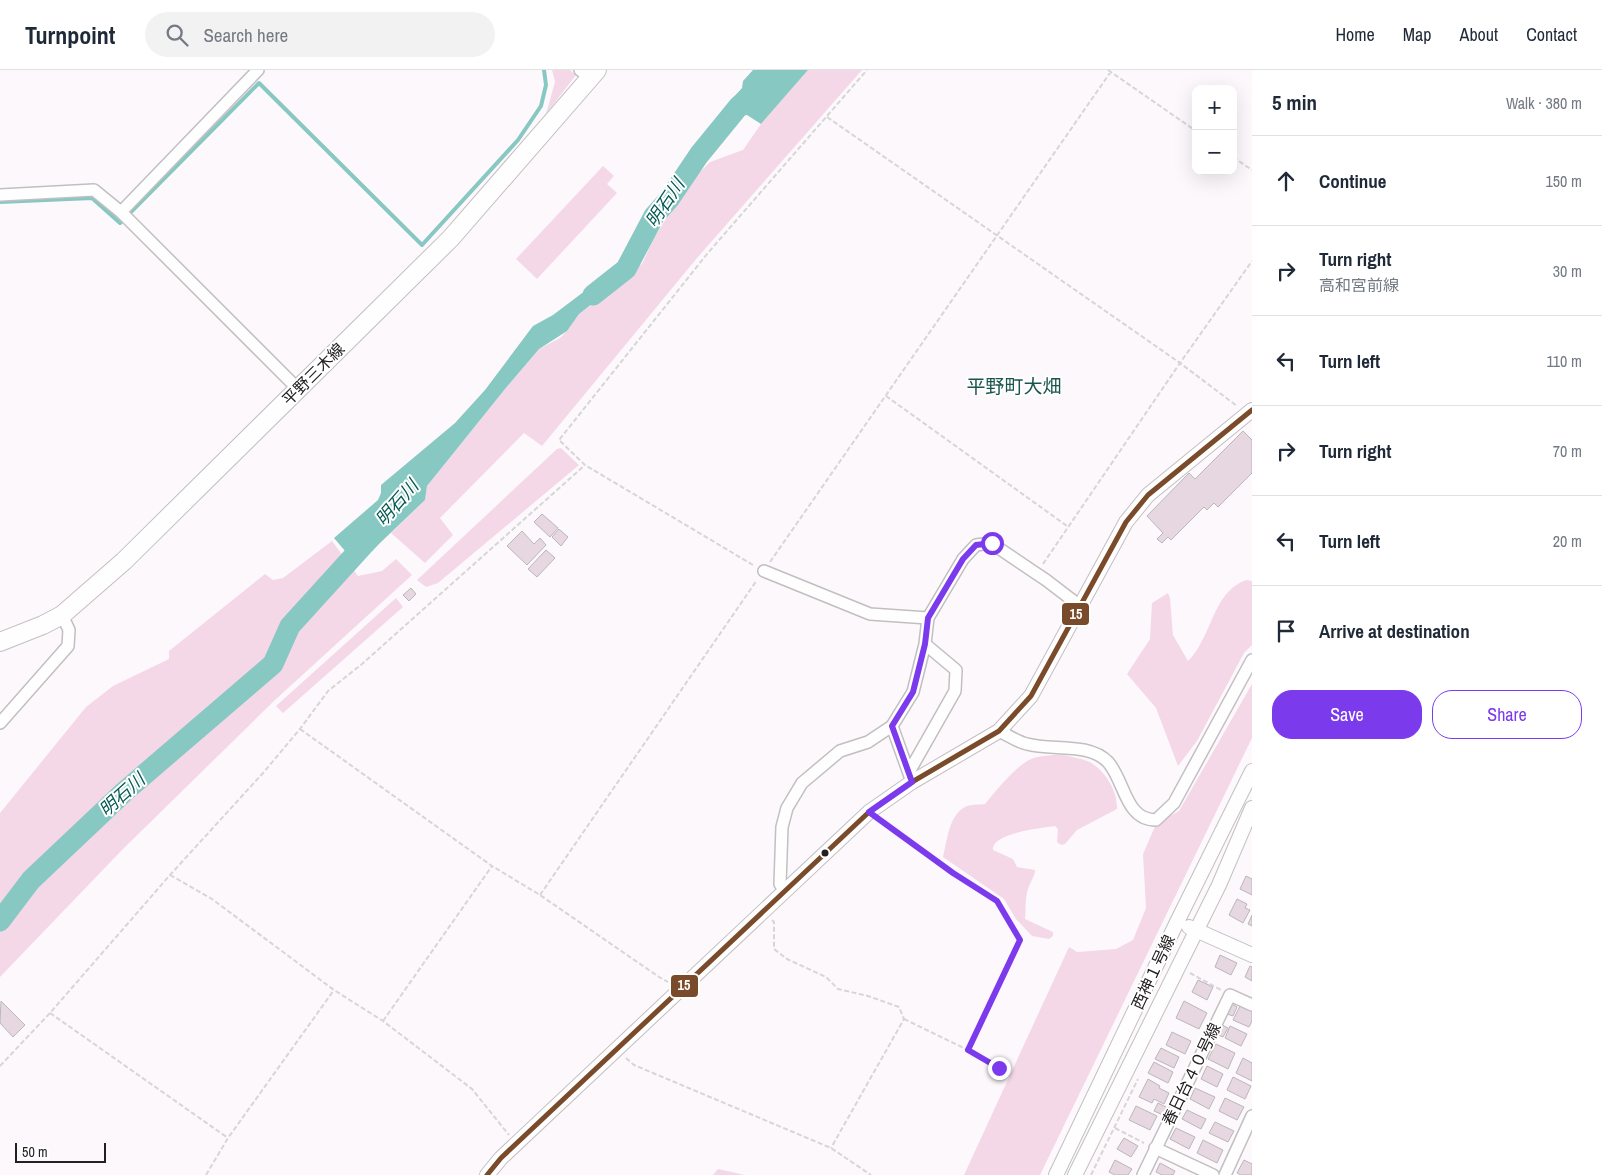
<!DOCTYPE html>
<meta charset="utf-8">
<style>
:root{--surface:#fff;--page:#f2f2f3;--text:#1f2937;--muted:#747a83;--line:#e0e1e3;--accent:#7c3aed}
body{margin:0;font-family:"Archivo Narrow","Noto Sans JP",sans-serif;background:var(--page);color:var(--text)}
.controls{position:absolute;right:15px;top:15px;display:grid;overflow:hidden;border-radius:10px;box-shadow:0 5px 20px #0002}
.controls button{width:45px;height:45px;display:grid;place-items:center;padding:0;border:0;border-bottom:1px solid var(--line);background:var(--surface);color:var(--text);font:25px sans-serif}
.scale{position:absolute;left:15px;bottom:12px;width:91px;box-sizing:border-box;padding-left:5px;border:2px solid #232022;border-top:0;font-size:14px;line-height:18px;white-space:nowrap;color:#232022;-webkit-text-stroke:4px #fff;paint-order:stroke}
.stop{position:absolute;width:15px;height:15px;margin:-11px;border:4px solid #7c3aed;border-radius:50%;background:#fff}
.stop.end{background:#7c3aed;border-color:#fff;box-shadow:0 1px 5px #0008}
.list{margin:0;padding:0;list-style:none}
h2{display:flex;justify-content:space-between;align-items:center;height:65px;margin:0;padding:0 20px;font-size:21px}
h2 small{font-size:16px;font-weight:400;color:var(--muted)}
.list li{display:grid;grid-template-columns:32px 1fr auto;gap:15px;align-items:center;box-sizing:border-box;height:90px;padding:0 20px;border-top:1px solid var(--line)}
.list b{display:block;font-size:19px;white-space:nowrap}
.list p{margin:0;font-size:16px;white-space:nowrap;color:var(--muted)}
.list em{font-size:16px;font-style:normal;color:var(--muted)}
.actions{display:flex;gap:10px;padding:15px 20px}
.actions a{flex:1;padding:11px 0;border:1px solid var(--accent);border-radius:20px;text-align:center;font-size:18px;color:var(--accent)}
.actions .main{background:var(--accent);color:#fff}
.icon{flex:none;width:28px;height:28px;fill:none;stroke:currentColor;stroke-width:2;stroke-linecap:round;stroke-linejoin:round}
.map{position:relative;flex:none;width:1252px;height:1105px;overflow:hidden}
header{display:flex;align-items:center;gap:30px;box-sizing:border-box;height:70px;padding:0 25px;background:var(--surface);border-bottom:1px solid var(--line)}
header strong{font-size:24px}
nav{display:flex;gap:28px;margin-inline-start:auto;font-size:18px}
.search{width:350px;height:45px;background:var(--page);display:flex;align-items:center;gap:12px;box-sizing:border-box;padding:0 18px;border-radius:28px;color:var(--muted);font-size:19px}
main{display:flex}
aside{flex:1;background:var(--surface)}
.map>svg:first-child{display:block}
.green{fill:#f4d8e8}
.water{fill:#87c8c2}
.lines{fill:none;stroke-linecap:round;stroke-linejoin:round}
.stream{stroke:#87c8c2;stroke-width:4}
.river{stroke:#87c8c2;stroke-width:21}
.building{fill:#e6d7e0;stroke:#bab7b8}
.minor-casing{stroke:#c2bfc1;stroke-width:14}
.tertiary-casing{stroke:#c2bfc1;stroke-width:16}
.primary-casing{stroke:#c2bfc1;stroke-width:20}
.path{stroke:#d7d6d6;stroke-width:2;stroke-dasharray:5 2.5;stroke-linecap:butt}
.minor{stroke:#fffefe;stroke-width:11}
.tertiary{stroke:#fffefe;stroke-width:14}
.primary{stroke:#fffefe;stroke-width:18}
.bus-1-casing{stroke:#fff;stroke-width:9}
.bus-1{stroke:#7a4b2a;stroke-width:5}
.route{stroke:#7c3aed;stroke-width:6}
.bus-dot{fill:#232022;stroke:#fff;stroke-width:2}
.labels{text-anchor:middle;stroke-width:4;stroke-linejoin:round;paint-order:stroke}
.street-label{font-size:16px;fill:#232022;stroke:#fff}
.water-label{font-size:18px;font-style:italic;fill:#065b54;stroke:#fff}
.quarter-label{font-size:19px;fill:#1a544e;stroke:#fff}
.line-badge{stroke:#fff;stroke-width:2}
.badge-label{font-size:14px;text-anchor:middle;font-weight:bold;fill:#fff}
</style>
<header>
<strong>Turnpoint</strong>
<div class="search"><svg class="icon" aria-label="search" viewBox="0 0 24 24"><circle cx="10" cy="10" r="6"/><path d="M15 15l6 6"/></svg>Search here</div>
<nav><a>Home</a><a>Map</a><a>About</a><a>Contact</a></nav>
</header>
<main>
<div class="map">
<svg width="1252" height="1105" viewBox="0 0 1252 1105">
<rect width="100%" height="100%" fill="#fdf8fb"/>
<path class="green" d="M552,0H570L576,5L546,44L555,12Z
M808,0H862L697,188L542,376L524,363L440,448L453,465L425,493L391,463L425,430L427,416L505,319L539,279L560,268L567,261L579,244L602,226L617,210L642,194L654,168L687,115L710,92L743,80L761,54Z
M603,96L614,106L607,114L617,123L537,209L516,189Z
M561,378L579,395L438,513L426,517L417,510L557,379Z
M332,471L358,506L382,501L396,489L412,505L275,630L122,780L0,907V743L86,637L113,616L169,589V581L265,504L273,510L283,508Z
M1246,510L1252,511V575L1244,583L1197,671L1178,696L1156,638L1127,604L1150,569L1152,533L1168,523L1170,528L1173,565L1188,591C1212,568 1212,522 1246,510Z
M396,528L403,537L283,643L276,636Z
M1252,614V668L1040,1105H964L1069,877L1077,882L1116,879L1133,870L1146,838L1143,784L1156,754L1179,741Z
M1064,685C1071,687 1080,688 1087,691C1104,698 1118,721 1117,739L1077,760L1065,774L1061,775L1057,772L1058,759L1055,756C1042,758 991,763 993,780L1013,789L1017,797L1035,800C1035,807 1028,815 1027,823C1025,831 1026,840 1025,849L1053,862V866L1049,869L1032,866L1016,849L1004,829L943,787C947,771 949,745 965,737C970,734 979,735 985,734C996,721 1014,698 1029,690C1040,685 1052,685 1064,685Z
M718,1099L745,1105H713Z"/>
<path class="water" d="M753,0H808L761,54L747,45L735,47L727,44L726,40L734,27L742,18L743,11Z
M610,202L617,210L602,226L579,244L567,261L539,279L505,319L427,416L425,430L357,495L334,468L378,430L381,423V415L455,353L485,320L533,256L553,245Z"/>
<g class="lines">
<path class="stream" d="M0,132L92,128L120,153L259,13L422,175L518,70L541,36L546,15L544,0"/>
<path class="river" d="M593,225L626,199L654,146L670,128L699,85L739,36L779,0
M0,851L31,810L124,722L273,594L290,556L370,468"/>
</g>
<path class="building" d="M1243,361L1252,370V403L1218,437L1214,433L1207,440L1204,437L1171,470L1168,467L1162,473L1157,469L1163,463L1147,446L1189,403L1195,409Z
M542,444L558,458L550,467L534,452Z
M559,459L568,467L561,476L552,467Z
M522,461L534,474L540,468L546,475L527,495L507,476Z
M546,480L555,488L537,507L528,499Z
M411,518L416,524L409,531L403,525Z
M1246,806L1252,809V825L1240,819Z
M1237,829L1247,834L1245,838L1250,840L1243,853L1229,845Z
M1252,845V856L1248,854Z
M1220,885L1237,893L1231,905L1215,897Z
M1250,896L1252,897V911L1245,907Z
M1198,910L1213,917L1207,930L1192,922Z
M1,931L25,955L13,967L0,953Z
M1184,931L1207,943L1199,959L1176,948Z
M1232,934L1237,937L1233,946L1227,944Z
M1241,934L1252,939V951L1249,957L1233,950Z
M1222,955L1228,958L1223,967L1218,965Z
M1230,956L1247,964L1241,976L1225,968Z
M1172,962L1191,971L1185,984L1166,975Z
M1216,974L1235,983L1228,999L1208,989Z
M1161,978L1179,987L1174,998L1155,989Z
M1243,988L1252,993V1011L1236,1003Z
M1154,992L1173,1002L1168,1013L1148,1003Z
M1207,996L1223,1004L1217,1017L1201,1009Z
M1233,1007L1251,1016L1245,1029L1227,1020Z
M1148,1009L1160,1016L1159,1018L1169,1023L1164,1034L1154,1029L1152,1033L1139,1027Z
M1195,1018L1215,1027L1209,1039L1190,1029Z
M1225,1028L1244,1037L1237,1050L1219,1041Z
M1158,1033L1166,1037L1163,1045L1154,1041Z
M1136,1036L1157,1046L1150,1060L1129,1050Z
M1187,1040L1206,1049L1201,1059L1182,1049Z
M1215,1052L1234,1061L1228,1072L1209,1063Z
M1176,1058L1195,1067L1189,1079L1170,1069Z
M1124,1068L1138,1076L1131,1087L1117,1079Z
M1203,1070L1223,1080L1217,1093L1197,1083Z
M1115,1090L1132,1099L1128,1105H1115L1109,1102Z
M1244,1090L1252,1094V1105H1241L1237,1103Z
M1160,1093L1175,1101L1173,1105H1162L1156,1102Z"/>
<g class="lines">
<g class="minor-casing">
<path id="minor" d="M580,0L591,8
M0,125L94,120L121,142L298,319
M121,142L258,0
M764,501L870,544L928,548L963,489L976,475L991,473L1046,510L1080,536
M0,653L68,576L69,560L62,545
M999,661C1008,665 1017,672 1027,674C1052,681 1088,672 1108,692C1125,711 1125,750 1156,750L1174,733L1252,590
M909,702L955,621L956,600L925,574
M912,712L892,656L913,622L925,574L928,548
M785,821L780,814L782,757L787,738L802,713L840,681L868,672L892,656
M1155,1078L1213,1105
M1143,1105L1230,925L1252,935
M1225,1105L1252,1046"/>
</g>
<g class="tertiary-casing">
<path id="tertiary" d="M1189,857L1252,885
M487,1105L501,1088L869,742L912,712L999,661L1031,626L1126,452L1148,425L1252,340
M1056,1105L1177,852L1252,701
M1075,1105L1219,815L1252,738"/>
</g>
<g class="primary-casing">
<path id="primary" d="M0,572L43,555L62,545L124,491L451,168L597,0"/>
</g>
<path class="path" d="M1108,0L1196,61
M827,47L1180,293L1237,336
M1233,87L1252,100
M886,326L1067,456
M770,492L1112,0
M1043,494L1180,293L1252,191
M753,495L585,395L559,370L707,184L867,0
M300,659L492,796L540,825L659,907L668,912
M881,751L953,803L997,831L1020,870L968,980
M170,805L212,829L334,920L383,951L472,1019L509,1065
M540,825L757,510
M772,850L774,852V879L787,889L826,907L838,919L868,926L899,937L904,949L831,1078
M1190,903L1221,920
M50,943L228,1068
M904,949L968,980L999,998
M383,951L492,796
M626,988L634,995L831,1078L871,1105
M0,996L50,943L170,805L263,703L300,659L328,621L362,594L585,395
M1115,1058L1144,1073
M206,1105L228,1068L334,920
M1091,1105L1138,1009"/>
<use href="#minor" class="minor"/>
<use href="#tertiary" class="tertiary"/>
<use href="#primary" class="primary"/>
<g class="bus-1-casing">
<path id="bus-1" d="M487,1105L501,1088L869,742L912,712L999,661L1031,626L1126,452L1148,425L1252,340"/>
</g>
<use href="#bus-1" class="bus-1"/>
</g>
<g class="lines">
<path class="route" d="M992,473L976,475L963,489L928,548L925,574L913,622L892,656L912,712L869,742L953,803L997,831L1020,870L968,980L999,998"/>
</g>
<circle class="bus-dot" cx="825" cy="783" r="4.5"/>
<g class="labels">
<g class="street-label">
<text transform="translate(313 304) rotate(-45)" y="6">平野三木線</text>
<text transform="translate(1153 902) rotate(-65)" y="6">西神１号線</text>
<text transform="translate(1191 1004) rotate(-64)" y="6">春日台４０号線</text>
</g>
<g class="water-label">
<text transform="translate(665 133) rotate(-56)" y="6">明石川</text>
<text transform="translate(397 433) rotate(-49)" y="6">明石川</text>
<text transform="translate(122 725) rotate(-42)" y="6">明石川</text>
</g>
<g class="quarter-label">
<text x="1014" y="323">平野町大畑</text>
</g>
</g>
<g class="line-badge">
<rect x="1061" y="532" width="29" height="24" rx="5" fill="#7a4b2a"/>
<rect x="670" y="904" width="29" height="24" rx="5" fill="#7a4b2a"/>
</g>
<g class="badge-label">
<text x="1076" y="549">15</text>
<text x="684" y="920">15</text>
</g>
</svg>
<div class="controls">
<button>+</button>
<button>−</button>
</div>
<div class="scale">50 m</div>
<div class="stop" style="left:992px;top:473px"></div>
<div class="stop end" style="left:999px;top:998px"></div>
</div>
<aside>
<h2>5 min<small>Walk · 380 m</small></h2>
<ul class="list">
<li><svg class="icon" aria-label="ahead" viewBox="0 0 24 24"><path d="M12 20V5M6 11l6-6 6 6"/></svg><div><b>Continue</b></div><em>150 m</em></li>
<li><svg class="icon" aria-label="right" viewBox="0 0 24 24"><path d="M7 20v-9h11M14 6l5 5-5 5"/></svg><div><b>Turn right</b><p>高和宮前線</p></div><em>30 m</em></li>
<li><svg class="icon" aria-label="left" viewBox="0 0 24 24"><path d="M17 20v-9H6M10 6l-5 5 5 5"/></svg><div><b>Turn left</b></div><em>110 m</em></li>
<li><svg class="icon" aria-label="right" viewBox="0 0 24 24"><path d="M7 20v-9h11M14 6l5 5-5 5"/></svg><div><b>Turn right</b></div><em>70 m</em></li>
<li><svg class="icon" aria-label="left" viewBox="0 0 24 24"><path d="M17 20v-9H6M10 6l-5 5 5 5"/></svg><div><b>Turn left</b></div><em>20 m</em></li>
<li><svg class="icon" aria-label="arrive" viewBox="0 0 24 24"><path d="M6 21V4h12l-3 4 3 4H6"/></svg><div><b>Arrive at destination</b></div></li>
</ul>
<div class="actions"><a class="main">Save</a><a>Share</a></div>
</aside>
</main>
